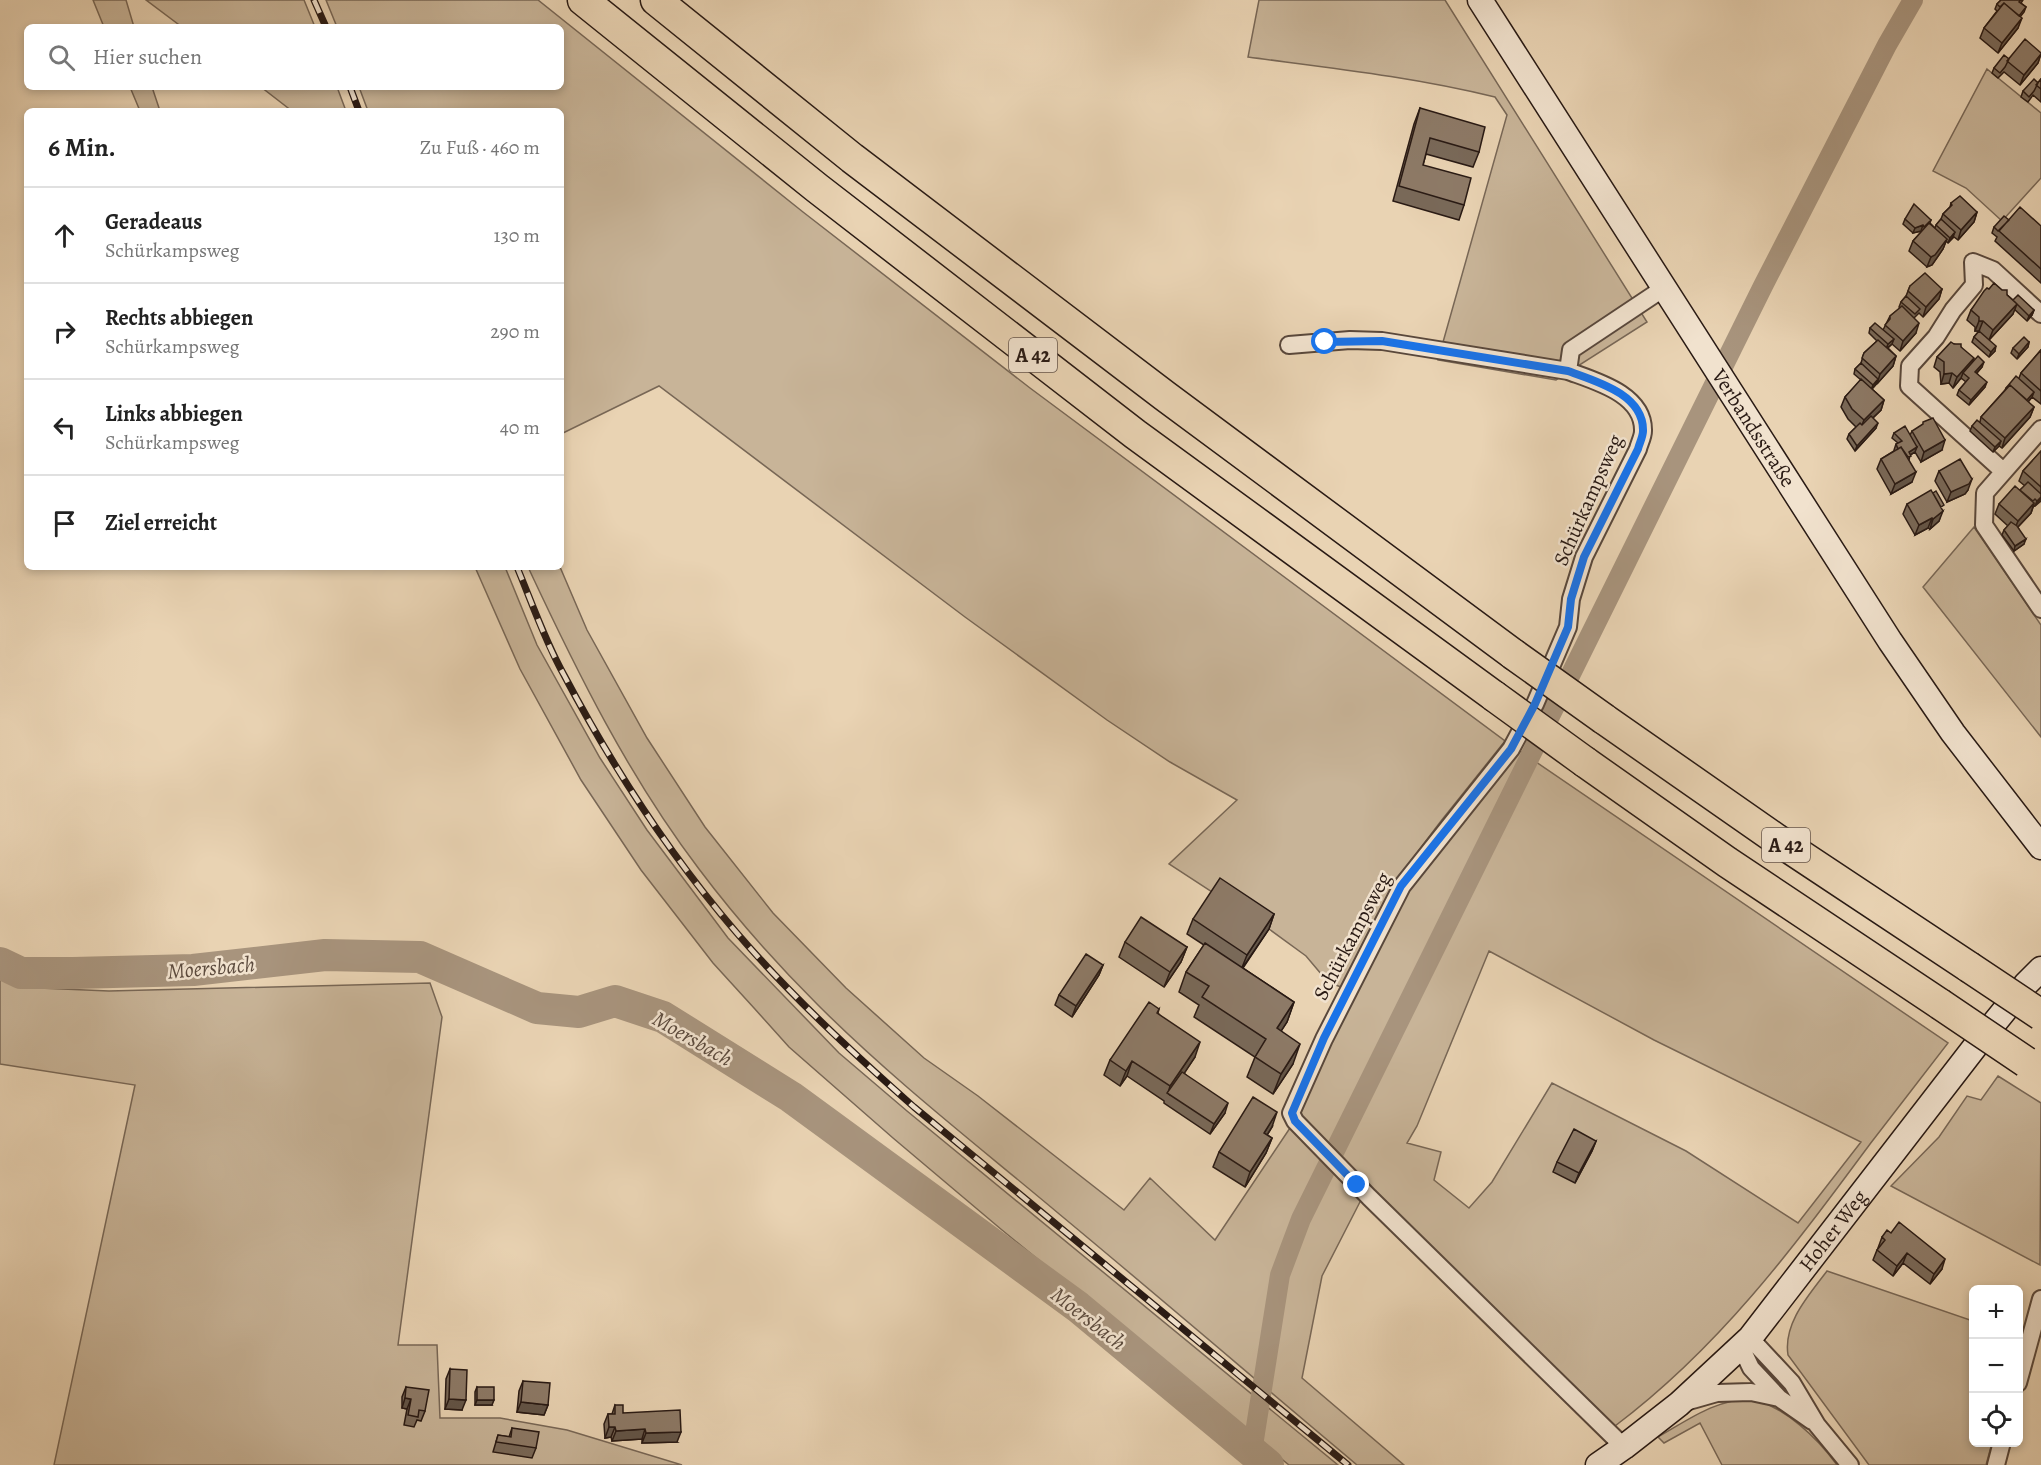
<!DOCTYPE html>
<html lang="de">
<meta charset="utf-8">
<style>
:root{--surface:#fff;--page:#f2f2f2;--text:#222;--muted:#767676;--line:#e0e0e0}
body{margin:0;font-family:Alegreya,serif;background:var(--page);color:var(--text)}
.controls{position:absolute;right:18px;bottom:18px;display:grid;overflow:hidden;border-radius:9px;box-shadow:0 3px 9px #0003}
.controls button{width:54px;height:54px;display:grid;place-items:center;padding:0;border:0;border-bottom:2px solid var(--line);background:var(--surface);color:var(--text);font:30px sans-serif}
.stop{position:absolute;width:18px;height:18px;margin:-14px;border:4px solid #1a73e8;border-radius:50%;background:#fff}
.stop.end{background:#1a73e8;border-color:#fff;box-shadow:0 2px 6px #0008}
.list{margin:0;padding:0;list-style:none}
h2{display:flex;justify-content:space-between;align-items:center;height:78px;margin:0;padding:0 24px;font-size:26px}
h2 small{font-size:20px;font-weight:400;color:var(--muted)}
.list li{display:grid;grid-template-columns:39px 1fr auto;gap:18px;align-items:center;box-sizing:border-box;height:96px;padding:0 24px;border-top:2px solid var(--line)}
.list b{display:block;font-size:22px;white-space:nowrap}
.list p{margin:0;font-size:20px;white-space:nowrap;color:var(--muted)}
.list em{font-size:20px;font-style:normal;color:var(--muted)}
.icon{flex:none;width:33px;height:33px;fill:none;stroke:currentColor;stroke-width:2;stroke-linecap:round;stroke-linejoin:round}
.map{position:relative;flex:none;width:2041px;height:1465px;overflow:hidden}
.search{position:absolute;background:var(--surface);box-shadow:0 3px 9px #0003;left:24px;top:24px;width:540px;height:66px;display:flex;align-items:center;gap:15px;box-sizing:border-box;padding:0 21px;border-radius:9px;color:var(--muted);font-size:22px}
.panel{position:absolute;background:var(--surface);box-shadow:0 3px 9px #0003;left:24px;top:108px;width:540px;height:462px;border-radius:9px}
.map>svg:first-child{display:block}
.green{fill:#c8b498;stroke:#786756;stroke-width:1.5;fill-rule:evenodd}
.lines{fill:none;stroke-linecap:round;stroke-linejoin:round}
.canal{stroke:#a8947d;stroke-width:20}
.river{stroke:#a8947d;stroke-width:32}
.minor-casing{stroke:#59483c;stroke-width:20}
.secondary-casing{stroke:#291a14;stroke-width:27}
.motorway-casing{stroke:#291a14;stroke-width:33}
.minor{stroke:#f1e2ce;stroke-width:16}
.secondary{stroke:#f1e2ce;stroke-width:24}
.motorway{stroke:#e9d3b3;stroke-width:30}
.rail-casing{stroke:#291a14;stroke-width:7}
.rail{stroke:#f1e2ce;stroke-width:4.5;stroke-dasharray:14;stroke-linecap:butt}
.motorway-bridge-casing{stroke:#291a14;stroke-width:33;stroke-linecap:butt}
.motorway-bridge{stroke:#e9d3b3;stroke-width:30}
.wall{fill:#796959;stroke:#291a14;stroke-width:1.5}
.shaded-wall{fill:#635548;stroke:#291a14;stroke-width:1.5}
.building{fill:#8d7a67;stroke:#291a14;stroke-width:1.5}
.route{stroke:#1a73e8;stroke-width:8}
.labels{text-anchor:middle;stroke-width:5;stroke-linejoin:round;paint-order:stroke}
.shield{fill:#f1e2ce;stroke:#65564c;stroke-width:1.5}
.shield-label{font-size:20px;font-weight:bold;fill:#291a14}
.street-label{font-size:21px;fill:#291a14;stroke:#f1e2ce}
.water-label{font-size:22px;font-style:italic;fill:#5c4b3e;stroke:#f1e2ce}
</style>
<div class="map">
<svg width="2041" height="1465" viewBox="0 0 2041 1465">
<rect width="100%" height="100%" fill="#e9d3b3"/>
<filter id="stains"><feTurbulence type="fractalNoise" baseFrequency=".00333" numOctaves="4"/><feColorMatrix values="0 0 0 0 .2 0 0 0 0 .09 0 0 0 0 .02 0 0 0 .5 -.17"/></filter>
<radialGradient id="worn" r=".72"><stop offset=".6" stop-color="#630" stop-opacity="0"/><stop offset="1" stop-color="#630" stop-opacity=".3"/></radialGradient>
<path class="green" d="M93,0H126L134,27H104Z
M146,0H304L315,27H182Z
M326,0H538L803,212L1030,388L1505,741L1441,821L1395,882L1341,987L1328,982L1306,956L1269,929L1169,864L1237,800L1170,762L1107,720L965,617L659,386L561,434V111H368L359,87H561V27H337Z
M1259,0H1445L1647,322L1556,380L1438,360L1507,115L1495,97C1414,77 1331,68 1248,57Z
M1987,69L2041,113V178L2002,221L1966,188L1933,171Z
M130,87H152L160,111H140Z
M261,87H337L346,111H292Z
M1974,527L2041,625V737L1923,587Z
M475,567H505L537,645L600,758L647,830L728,938L839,1053L907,1111L1338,1465H1289L1002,1230L893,1138L789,1047L754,1008L713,963L641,870L581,780L520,669Z
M528,567H560L587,630L647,738L705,827L773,913L846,988L924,1058L978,1096L1124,1210L1150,1178L1215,1240L1290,1128L1362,1198L1322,1276L1302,1378L1404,1465H1357C1257,1381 1158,1296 1058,1213C977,1145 893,1080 818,1005C776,963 735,917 699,869C629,777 577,672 528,567Z
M1517,749L1948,1043C1922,1077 1896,1110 1870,1144C1793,1248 1720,1347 1615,1426L1608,1422L1299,1116L1336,1031L1407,888ZM1489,951L1654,1040L1861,1142L1798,1223L1686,1151L1552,1083L1492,1182L1469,1208L1434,1180L1441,1152L1407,1143L1417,1126Z
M0,976L39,988L109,991L430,983L442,1017L398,1345H437L440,1418H500L567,1430L682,1465H54L135,1085L0,1064Z
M1998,1076L2041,1103L2040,1265L1891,1186L1939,1137L1967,1096L1981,1100Z
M1827,1271L1973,1321L1974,1442L1992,1443L1986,1465H1869L1788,1355C1783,1323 1809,1295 1827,1271Z
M1753,1398C1787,1410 1816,1436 1837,1465H1722L1700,1423L1664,1443L1658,1437C1693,1417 1713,1401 1753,1398Z"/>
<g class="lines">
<path class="canal" d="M1252,1452L1280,1275L1301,1219L1763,286L1887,45L1913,0"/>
<path class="river" d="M0,963L21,973H73L193,970L325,955L420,957L537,1008L579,1012L615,1001L663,1017L791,1097L1078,1307L1268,1465"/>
<g class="minor-casing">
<path id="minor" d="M1289,345L1350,340L1382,341L1568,371
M2041,429L1985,493L1984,525L2041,609
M2003,471L1909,386L1910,366L1936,337L1953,310L1974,285L1973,262L1993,270L2041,314
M1750,1338L1792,1383L1817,1425L1850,1465
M1741,1347L1751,1368L1779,1398L1812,1421
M2018,1383L2041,1299
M1682,1403L1717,1393L1751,1392L1779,1398
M1624,1447L1369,1197L1295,1121L1291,1113L1324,1039L1402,886L1511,749L1535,704L1568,627L1571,599L1584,557L1638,449C1639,444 1643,437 1643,431C1644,394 1595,381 1568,371L1571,350L1664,288
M1996,1465L2002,1442"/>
</g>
<g class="secondary-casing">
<g id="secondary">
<path id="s1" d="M1480,0L1890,641L1953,733L2041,847"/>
<path id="s2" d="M1598,1465L1624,1447L1679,1404L1750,1338L1974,1048L2026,984L2041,969"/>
</g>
</g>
<g class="motorway-casing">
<path id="motorway" d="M583,0L817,188L1135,434L1494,696
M656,0L852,158L1165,396L1513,654
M1604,719L1776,839L1969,967
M1585,762L1727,862L1940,1004"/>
</g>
<use href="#minor" class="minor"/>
<use href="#secondary" class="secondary"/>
<use href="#motorway" class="motorway"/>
<g class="rail-casing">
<path id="rail" d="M314,0L326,27
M350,87L359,111
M517,567C532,603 545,641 564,675C612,766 669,854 736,932C790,995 852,1052 914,1107L1348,1465"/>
</g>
<use href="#rail" class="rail"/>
<g class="motorway-bridge-casing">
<path id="motorway-bridge" d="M1513,654L1604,719
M1494,696L1585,762
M1969,967L2041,1015
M1940,1004L2026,1062"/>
</g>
<use href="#motorway-bridge" class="motorway-bridge"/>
</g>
<path class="wall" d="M2001,0H2023L2021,3L2026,7L2024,12L2020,17L2018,28L1998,53L1980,38L1984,28L1997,11L1995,9L1997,4Z
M2041,53L2038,63L2020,85L2004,72L1998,78L1992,73L1994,68L2009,59Z
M2041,79V102L2033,95L2028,102L2021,97L2023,91L2038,83Z
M1420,108L1479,152L1473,167L1426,154L1423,165L1464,205L1459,220L1393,201L1414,124Z
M1951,203L1977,212L1974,222L1958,240L1954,237L1948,243L1946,241L1943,249L1932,265L1927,267L1909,251L1913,241L1922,231H1921L1913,233L1903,224L1905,219L1931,220L1930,223L1935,228L1936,225L1941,219L1943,214L1950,207Z
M2009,220L2041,226V283L1995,241L1997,237L1992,233L1994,227Z
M1910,286L1942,289L1939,299L1923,317L1919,313L1914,318L1916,333L1900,351L1892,344L1888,348L1896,356L1893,366L1872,389L1884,400L1881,410L1873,418L1876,428L1855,451L1847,439L1849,434L1856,427L1848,419L1841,407L1845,397L1861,380L1854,374L1855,369L1861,363L1864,353L1877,341L1869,333L1870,328L1883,330L1890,316L1900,308L1899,307L1901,302L1906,296Z
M1989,289L2007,295L2013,300L2034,310L2032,315L2027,321L2014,309L2013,314L1989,340L1995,351L1989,357L1972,342L1974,337L1979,331H1975V327L1967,320L1971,310Z
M2029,342L2028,347L2017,359L2011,353L2013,348Z
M1954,344L1961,347L1972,364L1982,367L1977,373L1985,387L1969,405L1957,395L1959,390L1966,382L1961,378L1953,388L1949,383L1941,384L1940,372L1934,367L1937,357Z
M2041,350V404L2032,397L2028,402L2034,407L2030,417L2002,448L1999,446L1993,452L1970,431L1972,426L1980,422L1981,417L2005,390L2006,388L2019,378L2021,373Z
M1912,431L1942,450L1921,462L1915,452L1910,455L1909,460L1912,482L1891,494L1877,469L1881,459L1894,451V450L1896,444L1898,443L1892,438L1894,433L1910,435Z
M2041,451V501L2035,506L2034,505L2031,513L2018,527L2024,544L2014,551L2002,535L2004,530L2008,526L1995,514L1999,504L2020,490L2025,486L2019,481L2023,471Z
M1939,471L1968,490L1965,494L1947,502L1935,481Z
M1907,504L1942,510L1939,521L1930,529L1928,528L1915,535L1903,514Z
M1274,914L1269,929L1243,968L1294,1002L1287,1022L1281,1031L1293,1064L1273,1094L1247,1077L1255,1057L1194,1017L1199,1005L1179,992L1186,972L1204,945L1187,934L1193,919Z
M1125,942L1187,947L1181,962L1164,987L1119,957Z
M1103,965L1099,975L1072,1017L1055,1005L1059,995Z
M1159,1009L1158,1013L1195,1057L1184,1073L1225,1113L1210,1134L1164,1103V1101L1127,1076L1120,1086L1104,1075L1110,1060Z
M1272,1127L1267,1135L1272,1138L1266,1153L1245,1187L1213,1167L1219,1152Z
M1596,1141L1592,1151L1575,1183L1553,1172L1557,1162Z
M1882,1237L1942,1269L1930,1284L1903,1263L1893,1276L1873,1260L1877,1250L1879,1248H1878Z
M450,1369L462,1410L445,1409L446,1379Z
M523,1381L548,1405L544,1415L517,1412L519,1391Z
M406,1387L425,1411L421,1421L417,1420L414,1427L404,1425L407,1409L402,1408V1397Z
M477,1387L492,1405H475V1392Z
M615,1405L623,1413L677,1442L642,1443V1439L612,1441L611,1437L605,1438L604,1424L608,1414H612Z
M512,1428L536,1448L532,1458L493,1452L498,1435L509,1437Z"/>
<path class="shaded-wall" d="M2022,18L2018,28L1998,53L2002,43Z
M2041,54L2038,63L2020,85L2024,75Z
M1977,212L1974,222L1958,240L1961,230Z
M1923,225L1921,231L1913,233L1915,228Z
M1955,232L1953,237L1948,243L1950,238Z
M1947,239L1943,249L1932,265L1927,267L1931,257Z
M1942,289L1939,299L1923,317L1926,307Z
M2017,304L2013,314L1989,340L1993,330Z
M2034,310L2032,315L2027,321L2029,316Z
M1979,321H1983L1979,331H1975Z
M1919,323L1916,333L1900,351L1903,341Z
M1894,339L1892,344L1886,349L1888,344Z
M2029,342L2028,347L2017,359L2019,354Z
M1996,346L1995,351L1989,357L1991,352Z
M1896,356L1893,366L1877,384L1880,374Z
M1974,358L1970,369L1963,373L1961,378L1953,388L1957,377Z
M1984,362L1982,367L1973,377L1975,372Z
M1952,373L1949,383L1941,384L1944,374Z
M1878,379L1876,384L1871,390L1873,385Z
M1987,382L1985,387L1969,405L1971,400Z
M2034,392L2032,397L2022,409L2023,404Z
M1884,400L1881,410L1860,430L1864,420Z
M2034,407L2030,417L2002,448L2005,438Z
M1878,423L1876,428L1855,451L1857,446Z
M1945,440L1942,450L1921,462L1924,452Z
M2001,441L1999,446L1993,452L1995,447Z
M1917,447L1915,452L1907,457L1909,452Z
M1916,472L1912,482L1891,494L1895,484Z
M1972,479L1968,490L1965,494L1947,502L1951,492Z
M2041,497L2040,500L2035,506L2037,501Z
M2034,503L2031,513L2014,531L2018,521Z
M1943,511L1939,521L1930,529L1933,519Z
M1932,518L1928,528L1915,535L1919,525Z
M2026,539L2024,544L2014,551L2015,546Z
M1274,914L1269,929L1241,970L1247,955Z
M1187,947L1181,962L1164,987L1170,972Z
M1103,965L1099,975L1072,1017L1076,1006Z
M1294,1002L1287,1022L1270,1048L1277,1028Z
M1200,1042L1195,1057L1170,1095L1168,1093L1170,1086Z
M1300,1044L1293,1064L1273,1094L1281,1074Z
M1132,1061L1127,1076L1120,1086L1126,1071Z
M1228,1103L1225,1113L1210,1134L1214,1124Z
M1277,1112L1272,1127L1259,1148L1264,1133Z
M1272,1138L1266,1153L1245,1187L1250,1172Z
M1596,1141L1592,1151L1575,1183L1579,1173Z
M1907,1253L1903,1263L1893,1276L1897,1266Z
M1945,1259L1942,1269L1930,1284L1934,1274Z
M405,1398L411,1399L407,1409L402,1408Z
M449,1399L466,1400L462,1410L445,1409Z
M477,1400H494L492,1405H475Z
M521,1402L548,1405L544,1415L517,1412Z
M609,1427H615L611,1437L605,1438Z
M645,1429L642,1439L612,1441L616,1431Z
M681,1432L677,1442L642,1443L646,1433Z"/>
<path class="building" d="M2001,0H2021L2019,2L2026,7L2019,16L2004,3L2000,7L1997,4Z
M2004,3L2022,18L2002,43L1984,28Z
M2025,39L2041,53V54L2024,75L2007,61Z
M2004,55L2009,59L2005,67L2000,73L1994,68Z
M2034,79L2038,83L2034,91L2029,97L2023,91Z
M2041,79V89L2036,85Z
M1420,108L1485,127L1479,152L1430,138L1423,165L1471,178L1464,205L1399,186Z
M1960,196L1977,212L1961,230L1943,214L1952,205L1951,203Z
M1914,204L1931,220L1924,227L1923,225L1915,228L1905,219Z
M2020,207L2041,226V269L1999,231Z
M2004,216L2009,220L1998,231L1994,227Z
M1941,219L1955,232L1950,238L1936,225Z
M1929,223L1947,239L1935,255L1931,257L1913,241Z
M1925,273L1942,289L1926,307L1908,291L1910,286Z
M1994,283L2002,290H2007V295L2017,304L1993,330L1983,321H1979V317L1971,310L1984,291L1987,288L1989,289Z
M2018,295L2034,310L2029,316L2013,300Z
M1906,296L1920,309L1915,314L1901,302Z
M1902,306L1919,323L1903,341L1885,325L1890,319V316Z
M1875,323L1894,339L1888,344L1870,328Z
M1979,331L1996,346L1991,352L1974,337Z
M2024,337L2029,342L2019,354L2013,348Z
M1878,340L1896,356L1880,374L1862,358L1864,353Z
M1951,342L1954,344H1961V347L1974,358L1957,377L1952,373L1944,374V362L1937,357Z
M2041,350V391L2021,373Z
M1978,356L1984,362L1975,372L1987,382L1971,400L1959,390L1969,378L1963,373Z
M1861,363L1878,379L1873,385L1855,369Z
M2016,376L2034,392L2027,400L2010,385L2006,389V388Z
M1861,379L1884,400L1864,420L1852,409L1845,397Z
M2010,385L2034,407L2005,438L1981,417Z
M1871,416L1878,423L1857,446L1849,434L1860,423L1862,425Z
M1933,418L1945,440L1924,452L1912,431L1923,424V422Z
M1977,420L2001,441L1995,447L1972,426Z
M1905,426L1917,447L1909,452L1911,456L1908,457L1901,447L1898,449L1896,444L1902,441L1894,433Z
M1901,447L1916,472L1895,484L1881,459Z
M2041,451V487L2023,471Z
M1960,459L1972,479L1969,484L1951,492L1939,471Z
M2028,482L2041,494V497L2037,501L2035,499L2033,501L2020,490Z
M2015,486L2034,503L2018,521L1999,504Z
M1931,490L1943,511L1933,519L1932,518L1919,525L1907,504Z
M1936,491L1944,505L1941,507L1933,493Z
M2011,522L2017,526L2026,539L2015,546L2004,530Z
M1220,878L1274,914L1247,955L1193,919Z
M1141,917L1187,947L1170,972L1125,942Z
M1205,943L1294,1002L1277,1028L1300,1044L1281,1074L1255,1057L1266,1039L1202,997L1209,986L1186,972Z
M1086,954L1103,965L1076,1006L1059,995Z
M1149,1002L1159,1009L1157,1013L1200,1042L1170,1086L1132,1061L1126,1071L1110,1060Z
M1182,1072L1228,1103L1214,1124L1167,1093Z
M1253,1097L1277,1112L1264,1133L1272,1138L1250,1172L1219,1152Z
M1574,1129L1596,1141L1579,1173L1557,1162Z
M1899,1222L1945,1259L1934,1274L1907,1253L1897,1266L1877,1250L1885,1240L1882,1237L1887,1230L1891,1233Z
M450,1369L467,1370L466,1400L449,1399Z
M523,1381L550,1383L548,1405L521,1402Z
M406,1387L429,1390L425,1411L419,1410L418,1417L408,1415L411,1399L405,1398Z
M477,1387H494V1400H477Z
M615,1405H623V1413L680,1410L681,1432L646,1433L645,1429L616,1431L615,1427H609L608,1414H615Z
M512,1428L539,1432L536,1448L496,1442L498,1435L511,1437Z"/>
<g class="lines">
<path class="route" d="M1325,342L1382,341L1568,371C1595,381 1644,394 1643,431C1643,437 1639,444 1638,449L1584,557L1571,599L1568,627L1535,704L1511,749L1401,886L1324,1038L1292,1113L1295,1121L1357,1185"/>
</g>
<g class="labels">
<g class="shield">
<rect x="1009" y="338" width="48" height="34" rx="4.5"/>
<rect x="1762" y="828" width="48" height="34" rx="4.5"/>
</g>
<g class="shield-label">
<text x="1033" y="362">A 42</text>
<text x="1786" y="852">A 42</text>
</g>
<g class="street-label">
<text dy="7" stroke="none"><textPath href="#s1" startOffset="508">Verbandsstraße</textPath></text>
<text transform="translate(1588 500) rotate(-66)" y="7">Schürkampsweg</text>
<text transform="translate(1352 936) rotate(-62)" y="7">Schürkampsweg</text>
<text dy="7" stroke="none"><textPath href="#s2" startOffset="334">Hoher Weg</textPath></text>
</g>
<g class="water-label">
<text transform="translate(211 967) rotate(-5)" y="8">Moersbach</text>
<text transform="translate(693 1038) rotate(30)" y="8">Moersbach</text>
<text transform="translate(1089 1318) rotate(38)" y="8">Moersbach</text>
</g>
</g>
<rect width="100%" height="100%" filter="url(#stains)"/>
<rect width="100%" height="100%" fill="url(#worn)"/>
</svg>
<div class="controls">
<button>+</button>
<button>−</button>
<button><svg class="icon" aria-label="locate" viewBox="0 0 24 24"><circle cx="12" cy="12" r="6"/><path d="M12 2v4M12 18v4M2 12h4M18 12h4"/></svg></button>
</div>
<div class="stop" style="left:1325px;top:342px"></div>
<div class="stop end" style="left:1357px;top:1185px"></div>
<div class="search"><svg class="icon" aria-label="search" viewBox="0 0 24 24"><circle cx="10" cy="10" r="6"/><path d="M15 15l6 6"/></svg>Hier suchen</div>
<section class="panel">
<h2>6 Min.<small>Zu Fuß · 460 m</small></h2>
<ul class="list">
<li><svg class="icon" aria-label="ahead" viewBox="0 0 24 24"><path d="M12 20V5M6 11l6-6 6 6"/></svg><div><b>Geradeaus</b><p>Schürkampsweg</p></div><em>130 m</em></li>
<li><svg class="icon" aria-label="right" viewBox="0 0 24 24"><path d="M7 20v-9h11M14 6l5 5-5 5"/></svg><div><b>Rechts abbiegen</b><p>Schürkampsweg</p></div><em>290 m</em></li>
<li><svg class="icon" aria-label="left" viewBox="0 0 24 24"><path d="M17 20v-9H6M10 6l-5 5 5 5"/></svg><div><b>Links abbiegen</b><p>Schürkampsweg</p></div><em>40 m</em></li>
<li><svg class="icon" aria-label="arrive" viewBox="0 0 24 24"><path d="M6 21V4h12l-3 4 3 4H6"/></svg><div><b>Ziel erreicht</b></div></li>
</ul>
</section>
</div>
